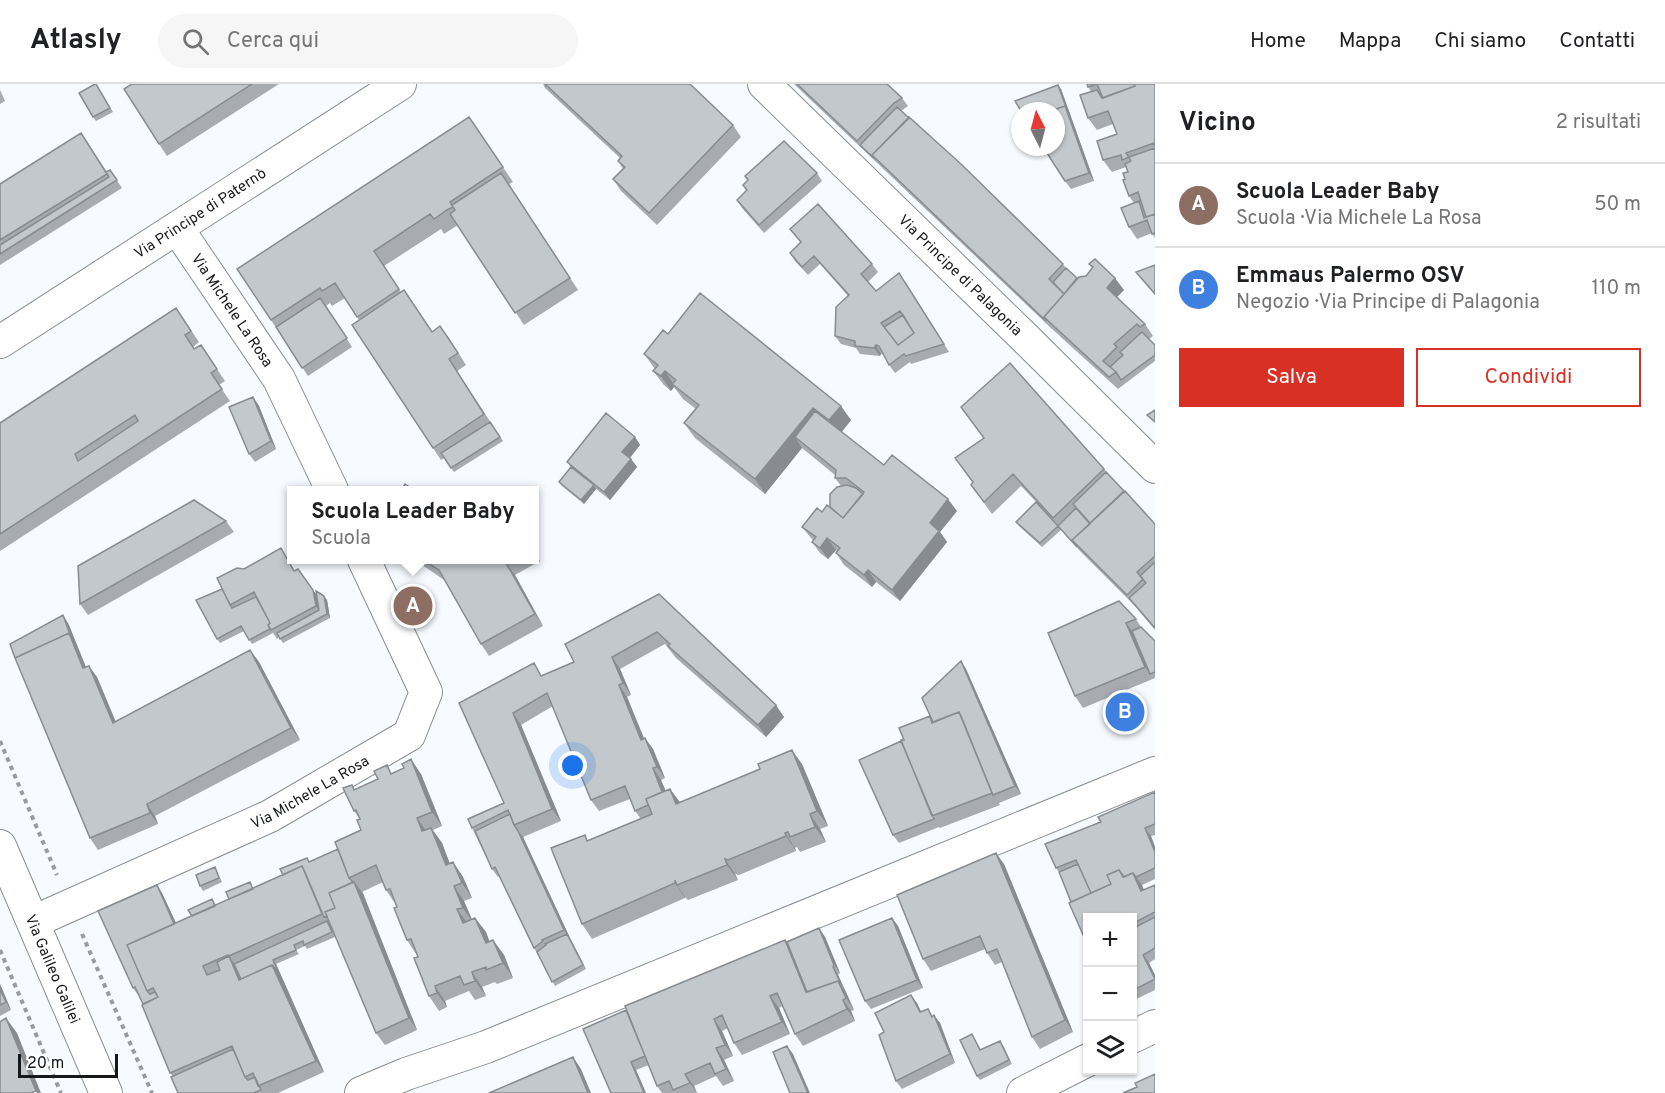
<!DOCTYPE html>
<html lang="it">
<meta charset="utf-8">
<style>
:root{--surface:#fff;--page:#f6f6f6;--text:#202124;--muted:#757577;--line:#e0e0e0;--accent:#d93025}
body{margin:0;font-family:Overpass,sans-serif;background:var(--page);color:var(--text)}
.controls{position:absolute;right:18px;bottom:18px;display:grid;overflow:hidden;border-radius:0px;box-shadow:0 2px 4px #0004}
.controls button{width:54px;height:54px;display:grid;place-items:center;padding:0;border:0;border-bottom:2px solid var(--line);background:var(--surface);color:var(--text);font:30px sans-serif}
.compass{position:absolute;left:1011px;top:18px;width:54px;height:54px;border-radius:50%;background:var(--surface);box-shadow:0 2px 4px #0004;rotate:354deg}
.scale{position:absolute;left:18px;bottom:15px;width:100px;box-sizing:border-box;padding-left:6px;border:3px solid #16181a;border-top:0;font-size:16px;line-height:21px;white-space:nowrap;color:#16181a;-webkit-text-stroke:4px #fff;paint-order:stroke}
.you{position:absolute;left:573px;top:682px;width:21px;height:21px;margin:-15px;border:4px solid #fff;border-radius:50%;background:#1a73e8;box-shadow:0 0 0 9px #1a73e833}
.badge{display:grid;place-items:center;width:39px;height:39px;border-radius:50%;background:var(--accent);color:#fff;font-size:20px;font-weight:700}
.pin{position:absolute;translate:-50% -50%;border:3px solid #fff;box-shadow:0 2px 6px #0006}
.popup{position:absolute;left:287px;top:402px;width:252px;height:78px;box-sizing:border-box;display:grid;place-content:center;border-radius:0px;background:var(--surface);filter:drop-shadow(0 2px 4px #0005);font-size:20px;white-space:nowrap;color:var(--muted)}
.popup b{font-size:22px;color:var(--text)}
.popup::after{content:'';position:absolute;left:50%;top:100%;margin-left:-12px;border:12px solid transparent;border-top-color:var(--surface)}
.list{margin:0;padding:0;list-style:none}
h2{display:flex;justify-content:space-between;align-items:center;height:78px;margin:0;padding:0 24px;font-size:26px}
h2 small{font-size:20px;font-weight:400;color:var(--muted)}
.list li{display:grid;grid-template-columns:39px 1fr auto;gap:18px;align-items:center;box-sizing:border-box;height:84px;padding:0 24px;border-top:2px solid var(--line)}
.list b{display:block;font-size:22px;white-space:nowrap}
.list p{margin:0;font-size:20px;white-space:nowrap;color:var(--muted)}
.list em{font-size:20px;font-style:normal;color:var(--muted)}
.actions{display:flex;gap:12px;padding:18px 24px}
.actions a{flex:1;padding:14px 0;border:2px solid var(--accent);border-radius:0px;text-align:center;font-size:21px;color:var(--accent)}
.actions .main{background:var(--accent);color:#fff}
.icon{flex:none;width:33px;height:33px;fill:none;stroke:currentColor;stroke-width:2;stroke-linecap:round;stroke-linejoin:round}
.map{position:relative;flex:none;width:1155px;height:1009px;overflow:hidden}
header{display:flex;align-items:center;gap:36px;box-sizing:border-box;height:84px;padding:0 30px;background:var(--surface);border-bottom:2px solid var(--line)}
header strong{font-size:28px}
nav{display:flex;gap:33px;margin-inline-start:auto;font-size:21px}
.search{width:420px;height:54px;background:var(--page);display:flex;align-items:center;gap:15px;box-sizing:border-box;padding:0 21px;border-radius:33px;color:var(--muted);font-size:22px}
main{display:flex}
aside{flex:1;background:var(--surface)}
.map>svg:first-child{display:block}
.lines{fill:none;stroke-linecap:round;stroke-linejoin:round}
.minor-casing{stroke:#888d91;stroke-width:34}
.path{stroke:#999b9e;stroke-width:4;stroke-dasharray:4.5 4.5;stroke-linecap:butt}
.minor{stroke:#fff;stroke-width:32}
.wall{fill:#a8acb0}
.shaded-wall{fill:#888c90}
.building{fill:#c3c8cd;stroke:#888c90;stroke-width:1.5;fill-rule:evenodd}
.labels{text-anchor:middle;stroke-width:5;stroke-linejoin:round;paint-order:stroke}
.street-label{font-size:15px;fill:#16181a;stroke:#fff}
</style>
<header>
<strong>Atlasly</strong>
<div class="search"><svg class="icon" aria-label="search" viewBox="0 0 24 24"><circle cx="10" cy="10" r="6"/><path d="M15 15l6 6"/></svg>Cerca qui</div>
<nav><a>Home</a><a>Mappa</a><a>Chi siamo</a><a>Contatti</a></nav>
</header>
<main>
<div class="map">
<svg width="1155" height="1009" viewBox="0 0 1155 1009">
<rect width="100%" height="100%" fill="#f7fafe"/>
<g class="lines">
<g class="minor-casing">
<g id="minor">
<path id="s1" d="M764,0L1022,251L1155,383"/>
<path id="s2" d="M177,144L279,295L332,406"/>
<path id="s3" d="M0,258L400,0"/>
<path id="s4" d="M0,762L106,1009"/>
<path id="s5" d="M33,838L270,732L409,651L426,608L364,476"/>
<path d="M1132,953L1155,942"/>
<path d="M361,1009L406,990L486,963L1155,689"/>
<path d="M1023,1009L1088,976"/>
</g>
</g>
<path class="path" d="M0,657L57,791
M82,850L152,1009
M0,866L61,1009"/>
<use href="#minor" class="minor"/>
</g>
<path class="wall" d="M95,0L113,28L96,37L93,33Z
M132,0H279L167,72L159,60Z
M543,0H690L733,41L741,53L657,141L621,107L613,95L623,85L618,77L620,74L545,4Z
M794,0H887L902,14L908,22L901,27L1077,194L1086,192L1092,184L1089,180L1124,206L1117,213L1145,240L1153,252L1149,255L1155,261V277L1118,305L1052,245Z
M1087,0H1155V154L1152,149L1137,155L1129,143L1134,119L1129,112L1125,95L1128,88L1126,83L1112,88L1103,76L1117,50L1113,40L1097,46L1088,34L1091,8Z
M1061,5L1094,97L1071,105L1065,97Z
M0,6L5,17L0,20Z
M469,33L513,98L509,100L578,206L524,241L458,141L444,150L441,145L384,182L401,208L432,248L440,242L449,254L466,281L457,287L503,357L454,388L444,374L441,376L433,364L359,236L345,214L332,222L330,219L326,222L352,263L308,292L237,185Z
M81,49L107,88L110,86L122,104L0,181V100Z
M817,89L822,97L764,149L742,124L737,116L747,107L743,101L748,96L745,92Z
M790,145L872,180L878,188L868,198L876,207L905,197L949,268L911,280L910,278L895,289L889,281L883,270H881L880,272L860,270L856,264L841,260L835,252L848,212L820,180L808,191L795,177L790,169L801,159Z
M176,224L199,258L193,263L194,265L201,261L225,297L219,301L230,317L0,467V339Z
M668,250L851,336L842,348L884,381L957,427L940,448L947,458L900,517L876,498L872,503L844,481L836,469L837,467L836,466L828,475L820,469L812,458L813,456L811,454L802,443L822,428L830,423L841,402L835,394V391L802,364L765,410L695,354L684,339L696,325L683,315L674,303L671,307L664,301L653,287L655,285L644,270Z
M253,313L259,322L276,365L255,378L249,370Z
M961,323L1104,385L1155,440V546L1135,522L1080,467L1061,446L1042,463L1019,442L1016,438L1040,422L1021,402L992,430L971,401L973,399L955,374L984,354Z
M635,353L640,361L630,374L637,383L610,416L596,405L584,420L562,402L559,398L571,383L567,378Z
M226,437L234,448L88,531L80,520Z
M534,467L540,477L515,491L543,542L489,572L481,560L444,496L415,476H534Z
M286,472L295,487L316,510L324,512L327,516L330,534L283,559L279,553L277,555L273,549L252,560L244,547L220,559L217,555L222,505L244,485Z
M659,510L784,633L766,653L676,574L665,560L620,585L631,611L627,613L644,654L653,665L665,694L661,696L666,707L670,705L680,718L802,680L828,742L820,745L826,758L800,768L797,763L795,764L796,767L739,791L735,790L738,796L688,816L685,813V814L592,855L582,840L589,756L641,735L635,727L630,715L599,727L591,716L553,622L521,641L561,737L523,753L570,854L586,885L555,902L534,864L499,792L498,793L492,785L472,744L504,719L459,619L543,592L574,578Z
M1136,535L1141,543L1155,557V594L1083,624L1075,612L1048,549Z
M68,539L86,583L97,593L116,638L250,566L259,578L300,656L155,732L158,740L98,766L90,754Z
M961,577L966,585L1021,710L999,719L1000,721L940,744L939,743L899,759L893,751L904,656L930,632Z
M392,689L421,690L442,742L433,746L442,759L450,780L453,778L463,793L472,814L464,817L472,835L475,834L486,848L489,857L493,856L504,871L513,894L497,900L495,898L482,903L486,912L475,916L469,907L445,917L447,923L439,927L429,912L418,873L407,856L396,821L386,806L383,798L362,808L417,946L385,961L376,949L331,841L335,853L307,865L305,862L296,866L299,870L276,880L324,988L278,1009H178L173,992L170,989L143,920L139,912L133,904L157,801L162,809L176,839L192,832L212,815L216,821L338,765L361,746L360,735L354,727L352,701L355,706Z
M1155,708V751L1151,752L1155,763V795L1142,801L1144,806L1155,801V875L1149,879L1155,891V906L1132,917V834L1071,818L1059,788L1056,784L1086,744L1101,737Z
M1004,780L1073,948L1040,965L1032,953L1002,878L995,881L987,869L985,865L931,887L923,875Z
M215,783L222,798L203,807L200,802Z
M892,834L898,842L923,904L871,925L865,917Z
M819,844L825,853L840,889L838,891L854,926L851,927L855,937L803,962L795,950L782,922L779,924L790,950L742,971L734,959L728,944L722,947L733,972L724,976L734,997L723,1002L716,992L694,1002L697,1009H662L657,1002L649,981L636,986L646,1009H611L583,945L785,856L788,861Z
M0,900L11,926L0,932Z
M917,919L921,928L934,932L940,939L955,979L902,1005L896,997L884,948Z
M972,950L981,966L1003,961L1012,980L980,996L977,992Z"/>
<path class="shaded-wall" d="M1058,1L1061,5L1070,30L1067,26Z
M1065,22L1070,30L1094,97L1089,89Z
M1115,194L1124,206L1115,215L1107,204Z
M876,261L881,270L880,272L874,264Z
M665,287L675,302L672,300L674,303L671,307L661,292Z
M253,313L259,322L276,365L271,357Z
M841,322L851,336L839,351L829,336Z
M813,324L823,339L795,353L802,364L765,410L755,395Z
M635,353L640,361L628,376L622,368Z
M631,375L637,383L610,416L604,408Z
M594,401L596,405L584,420L581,416Z
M948,415L957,427L940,448L947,458L900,517L892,506L930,439Z
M827,454L836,466L828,475L820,464Z
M506,479L515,491L543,542L535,530Z
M868,486L876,498L872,503L864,491Z
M313,506L319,514L322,530L316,522Z
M324,512L327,516L330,534L327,530Z
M63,531L68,539L77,561L71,553Z
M1126,539L1135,551L1150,590L1145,583Z
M69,549L77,561L91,596L83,584Z
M250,566L259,578L300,656L291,644Z
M612,573L620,585L631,611L623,599Z
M961,577L966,585L1021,710L1015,702Z
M89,582L97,593L121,651L113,639Z
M619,601L627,613L649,667L641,656Z
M776,621L784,633L766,653L758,641Z
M959,628L967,640L993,711L1000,721L992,709Z
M513,629L521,641L561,737L552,725Z
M645,654L653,665L665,694L657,683Z
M792,666L802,680L828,742L817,727Z
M411,675L421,690L442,742L432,728Z
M653,684L661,696L672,723L664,711Z
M670,705L681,720H676Z
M147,720L155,732L158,740L150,729Z
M810,730L820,745L826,758L815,743Z
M417,734L427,748L422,747Z
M431,744L442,759L456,796L446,781Z
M1145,744L1151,752L1155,763V768Z
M518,747L523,753L570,854L586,885L564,846Z
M785,749L795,764L796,767L786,752Z
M996,769L1004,780L1073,948L1065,936Z
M725,775L735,790L738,796L727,781Z
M453,778L463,793L472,814L462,799Z
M1133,789L1142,801L1149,819L1141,807Z
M675,796L677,801L685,813V814L675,799Z
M354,798L363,809L417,946L409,934Z
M157,801L162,809L182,852L176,844Z
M454,802L464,817L473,839L463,824Z
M457,825L468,840L463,839Z
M475,834L486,848L496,874L486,859Z
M892,834L898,842L923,904L917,896Z
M819,844L825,853L840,889L834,881Z
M493,856L504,871L513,894L503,879Z
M785,856L793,868L811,911L806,908Z
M1143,871L1149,879L1155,891V894Z
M229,872L237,884L244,903L239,896Z
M273,876L276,880L324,988L316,977L272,881Z
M833,883L838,891L846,908L841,900Z
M472,888L482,903L486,912L475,897Z
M838,897L846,908L854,926L846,914Z
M0,900L11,926L6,918L0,905Z
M435,902L445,917L447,923L437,909Z
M911,911L917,919L925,936L920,928Z
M770,912L779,924L790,950L782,938Z
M843,916L851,927L855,937L847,925Z
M934,931L940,939L955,979L950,970Z
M6,934L17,949L41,1009H37L36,1007Z
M714,935L722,947L733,972L725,961Z
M787,962L793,970L810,1009H808Z
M716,964L724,976L734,997L726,985Z
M573,973L581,985L591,1009H588Z
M631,978L636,986L646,1009H644Z
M685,990L694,1002L697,1009L690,999Z"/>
<path class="building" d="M95,0H96L110,24L93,33L79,9Z
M132,0H252L159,60L124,5Z
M545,0H690L733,41L649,129L613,95L625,83L618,77L622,72Z
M797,0H887L902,14L894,19L857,57Z
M1087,0H1097L1088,3Z
M1097,0H1134L1135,2L1103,14Z
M1134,0H1155V62L1154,59L1126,69L1129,73L1122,76L1121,71L1103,76L1097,57L1117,50L1108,27L1088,34L1080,11L1097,6L1102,14L1135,2Z
M1058,1L1067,26L1065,22L1051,27H1021L1015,17Z
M1065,22L1089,89L1065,97L1043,63H1056V27H1051Z
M897,23L909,34L872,71L875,75L860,61Z
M469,33L503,83L450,118L453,123L447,126L434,135L430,130L374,167L399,205L357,233L335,199L322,207L320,204L271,236L237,185Z
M909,33L961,80L1063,180L1049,195L1064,210L1044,233L1046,237L872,71Z
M81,49L107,90L0,156V100Z
M784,57L817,89L759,141L737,116L747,106L743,101L748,96L745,92Z
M1155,64V130L1146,133L1138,108L1129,112L1123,96L1125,95L1123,89L1128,88L1125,80L1131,77L1129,73Z
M110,86L117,96L0,170V161L109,93L106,88Z
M501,89L570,194L515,229L450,130L455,126L452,121Z
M1139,117L1144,134L1155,130V149L1152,150L1147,136L1129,143L1121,124Z
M818,120L872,180L861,190L876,207L899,189L944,260L906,272L904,270L889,281L879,262L876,261L874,264L855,262V257L835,252L836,223L849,211L814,172L802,183L790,169L801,158L790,145ZM900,227L914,249L898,261L881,239Z
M1095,175L1115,194L1107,204L1145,240L1140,243L1137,240L1114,260L1117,263L1103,277L1116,288L1109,293L1044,233L1079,193L1086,192L1093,183L1089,180Z
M1155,181V210L1136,188Z
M1066,184L1077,194L1064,210L1053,198Z
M404,206L432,248L440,242L458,269L449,275L484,330L433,364L352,241Z
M700,209L841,322L829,336L813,324L755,395L684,339L699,321L672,300L676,296L665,287L661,292L653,287L658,281L644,270L663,246L668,250Z
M320,214L347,254L302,284L276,243Z
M176,224L191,247L185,251L194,265L201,261L217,285L211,289L222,305L0,450V339ZM135,331L138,337L78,377L75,370Z
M903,231L914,249L898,261L884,243Z
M1142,248L1155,261V271L1121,296L1116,288L1110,283L1123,271L1120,268Z
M1010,279L1104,385L1053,434L1013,390L984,418L971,401L973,398L955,374L984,354L961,323Z
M253,313L271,357L249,370L229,323Z
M1155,326V338L1147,331Z
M815,327L884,381L892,371L948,415L930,439L939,447L892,506L868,486L864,491L836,469L840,464L827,454L820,464L812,458L816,453L802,443L817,424L822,428L827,421L843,434L864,408L846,394H835L836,386L795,353Z
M606,329L635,353L622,368L631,375L604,408L567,378Z
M490,338L500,353L451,384L441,369Z
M571,383L594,401L581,416L559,398Z
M1106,388L1124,407L1090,439L1073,420Z
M405,400L414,406H401Z
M847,401L856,404L863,410L843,434L830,423V410L837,403Z
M1125,407L1155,440V472L1137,488L1143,495L1127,511L1072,456Z
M194,416L226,437L80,520L78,482Z
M1036,418L1058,442L1076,424L1090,440L1072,456L1077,463L1058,442L1040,459L1016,438Z
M281,464L294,487L298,485L313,506L316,522L271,546L268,541L270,539L254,508L230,521L217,494L237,484L244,485Z
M423,476H513L506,479L535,530L481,560L439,486Z
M1155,478V544L1129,514L1146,499L1140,492Z
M222,505L232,524L256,513L270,539L268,541L270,545L249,556L241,542L217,555L196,516Z
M316,507L324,512L327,530L280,555L277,549L319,526Z
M659,510L776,621L758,641L668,562L670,560L657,548L612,573L623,599L619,601L641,656L645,654L657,683L653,684L662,708L646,715L648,721L635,727L625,702L591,716L547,609L513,629L552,725L514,741L508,726L472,744L468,735L504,719L459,619L534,579L541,592L574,578L565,560Z
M1119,517L1136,535L1126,539L1145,583L1075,612L1048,549Z
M63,531L71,553L69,549L15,574L10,560Z
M1141,543L1155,557V588L1150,590L1132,547Z
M69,549L83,584L89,582L113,639L250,566L291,644L147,720L150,729L90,754L15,574Z
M961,577L1015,702L993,711L961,632L959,628L933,638L922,614Z
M959,628L992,709L932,732L901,656H904L899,644L930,632L932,639Z
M901,657L934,735L893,751L859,676Z
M792,666L817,727L810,730L815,743L790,753L788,748L785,749L786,752L728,776L725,775L727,781L677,801L675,796V799L582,840L551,764L585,751L587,757L652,730L646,715L670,705L676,720L760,685L758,680Z
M411,675L432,728L417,734L422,747L431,744L446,781L453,778L462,799L454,802L463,824L457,825L463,839L475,834L486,859L493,856L503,879L486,886V883L472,888L475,897L464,901L460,892L435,902L437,909L429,912L414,874L418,873L411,855L407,856L394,824L397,823L390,805L386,806L376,781L349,794L335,758L361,746L357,736L360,735L356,726L354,727L343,704L352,701L354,706L378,695L374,687L387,681L391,690L404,684L402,680Z
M1155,708V740L1145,744L1155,768V784L1136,793L1133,789L1124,793L1119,786L1107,791L1111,800L1091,809L1076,776L1056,784L1045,760L1101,738L1098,733Z
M510,730L514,741L518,747L564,846L542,856L543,857L534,864L495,783L492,785L475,747Z
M338,765L349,794L353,798L329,809L335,824L325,828L327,832L324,833L304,786L302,782L283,791L280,785L307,774L309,778Z
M996,769L1065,936L1032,953L997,865L987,869L980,852L923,875L897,811Z
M1078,780L1091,809L1071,818L1059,788Z
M302,782L322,830L229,872L239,896L272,881L316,977L258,1002L253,989L245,993L232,962L170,989L142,921L158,913L153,904L147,907L127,861ZM228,871L229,872L217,878L220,886L207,891L203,882Z
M215,783L219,794L200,802L196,791Z
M1119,786L1123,793L1133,789L1141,807L1155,801V828L1132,840V834H1088V862L1069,819L1111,800L1107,791Z
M250,798L253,805L229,815L226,808Z
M354,798L409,934L376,949L325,828L335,824L329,809Z
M157,801L174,840L127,861L147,907L150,910L155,908L158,913L143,920L135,903L133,904L98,827Z
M212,815L215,822L192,832L188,826Z
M1155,833V864L1143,871L1155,895L1132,907V845Z
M892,834L917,896L865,917L839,856Z
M327,837L332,848L304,861L303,857L294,861L296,866L273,876L278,888L272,881L241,895L234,880Z
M819,844L834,881L833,883L841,900L838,897L807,908L787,858Z
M567,850L583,881L552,898L537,868L546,861L545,860Z
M785,856L806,908L838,897L846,914L843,916L847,925L795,950L777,909L770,912L782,938L734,959L722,931L714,935L725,961L716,964L726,985L715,990L710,979L685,990L690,999L673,1006L669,997L657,1002L625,922Z
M0,905L6,918L0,921Z
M911,911L920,928L928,925L932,933L934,931L950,970L896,997L879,951L884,948L875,929Z
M626,926L645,972L631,978L644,1009H611L583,945Z
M6,934L36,1007L31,1009H0V938Z
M972,950L980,966L1000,957L1009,976L977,992L960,956Z
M787,962L808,1009H790L773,968Z
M233,965L245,993L248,996L255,993L261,1006L253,1009H178L171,993Z
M573,973L588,1009H489Z
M1155,990V1009H1123L1137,1003L1135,999Z"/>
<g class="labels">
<g class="street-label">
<text dy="5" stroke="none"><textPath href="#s3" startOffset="238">Via Principe di Paternò</textPath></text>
<text dy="5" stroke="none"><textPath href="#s1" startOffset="274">Via Principe di Palagonia</textPath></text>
<text dy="5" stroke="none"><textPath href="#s2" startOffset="99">Via Michele La Rosa</textPath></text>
<text dy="5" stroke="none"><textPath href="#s5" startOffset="306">Via Michele La Rosa</textPath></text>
<text dy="5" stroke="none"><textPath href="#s4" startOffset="134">Via Galileo Galilei</textPath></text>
</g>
</g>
</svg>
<div class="controls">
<button>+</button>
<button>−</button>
<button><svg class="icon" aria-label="layers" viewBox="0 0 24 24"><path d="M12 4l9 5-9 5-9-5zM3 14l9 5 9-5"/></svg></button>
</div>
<svg class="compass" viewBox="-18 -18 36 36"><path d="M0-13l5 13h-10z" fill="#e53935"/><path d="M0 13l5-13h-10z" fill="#757577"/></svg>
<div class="scale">20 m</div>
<div class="you"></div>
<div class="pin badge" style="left:413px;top:522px;background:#8d6e63">A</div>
<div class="popup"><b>Scuola Leader Baby</b>Scuola</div>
<div class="pin badge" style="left:1125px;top:628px;background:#3f7fe0">B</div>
</div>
<aside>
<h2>Vicino<small>2 risultati</small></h2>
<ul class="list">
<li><span class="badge" style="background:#8d6e63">A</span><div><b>Scuola Leader Baby</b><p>Scuola · Via Michele La Rosa</p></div><em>50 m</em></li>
<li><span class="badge" style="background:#3f7fe0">B</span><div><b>Emmaus Palermo OSV</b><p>Negozio · Via Principe di Palagonia</p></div><em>110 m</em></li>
</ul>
<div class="actions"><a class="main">Salva</a><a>Condividi</a></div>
</aside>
</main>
